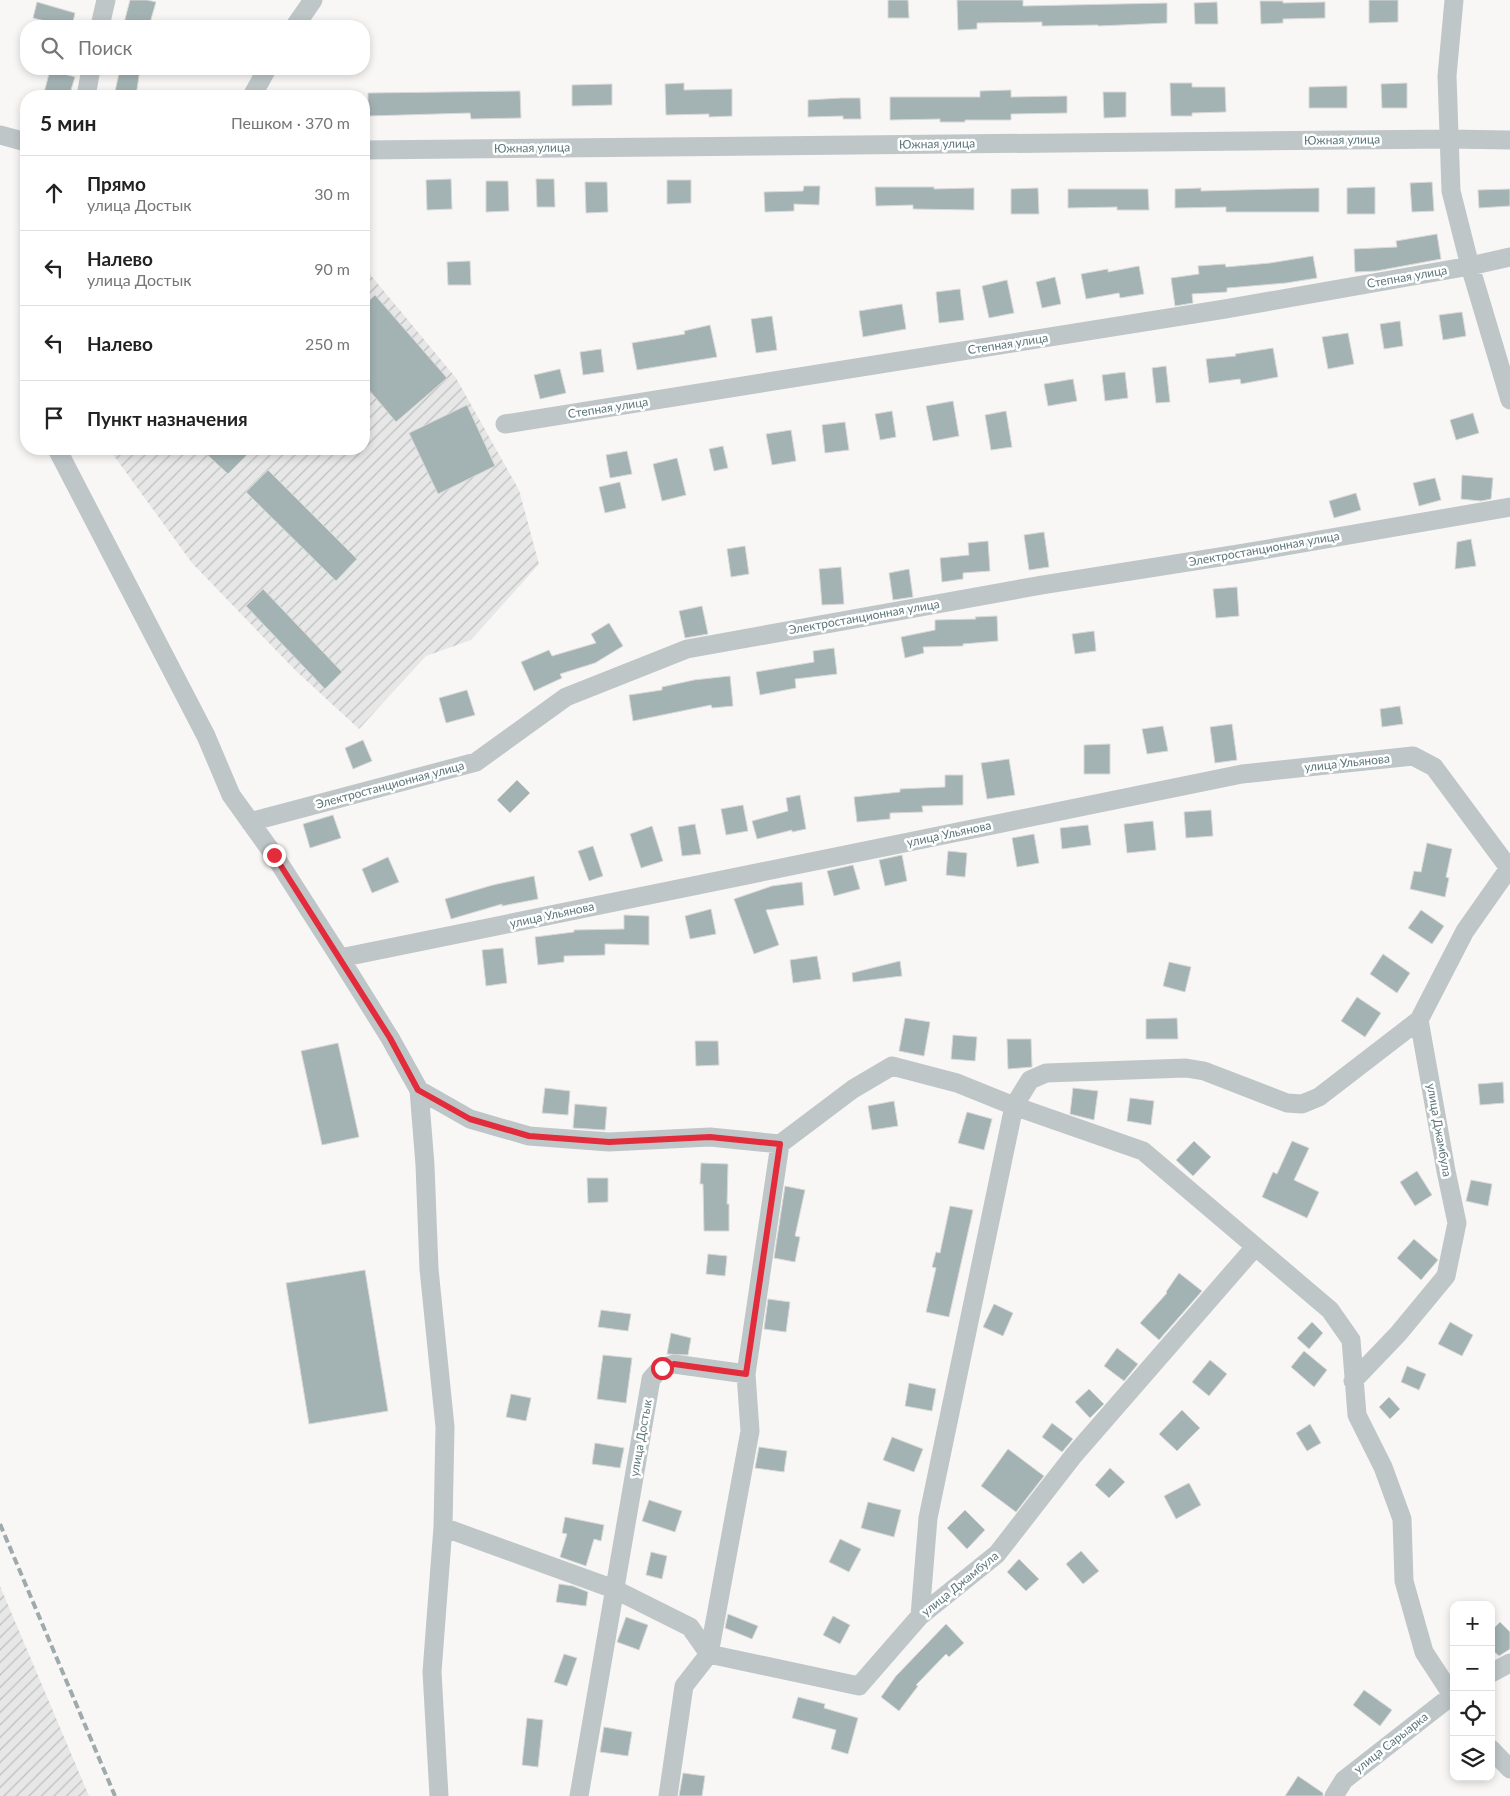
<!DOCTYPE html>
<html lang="ru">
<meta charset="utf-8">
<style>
:root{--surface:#fff;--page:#f6f6f6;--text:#222;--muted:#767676;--line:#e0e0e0}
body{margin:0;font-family:Lato,sans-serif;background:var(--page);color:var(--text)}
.controls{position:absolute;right:15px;bottom:15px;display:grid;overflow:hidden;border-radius:10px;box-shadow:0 2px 8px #0003}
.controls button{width:45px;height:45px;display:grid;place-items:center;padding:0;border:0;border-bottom:1px solid var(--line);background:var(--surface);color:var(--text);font:25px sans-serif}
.stop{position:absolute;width:15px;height:15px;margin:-11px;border:4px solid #e22b3b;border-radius:50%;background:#fff}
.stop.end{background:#e22b3b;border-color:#fff;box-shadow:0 1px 5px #0008}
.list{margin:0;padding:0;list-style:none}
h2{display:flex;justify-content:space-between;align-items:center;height:65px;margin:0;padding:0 20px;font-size:21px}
h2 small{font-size:16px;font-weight:400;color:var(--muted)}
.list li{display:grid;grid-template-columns:32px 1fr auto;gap:15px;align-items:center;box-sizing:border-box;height:75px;padding:0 20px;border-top:1px solid var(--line)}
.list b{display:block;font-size:19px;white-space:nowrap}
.list p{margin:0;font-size:16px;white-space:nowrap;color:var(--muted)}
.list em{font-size:16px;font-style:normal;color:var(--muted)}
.icon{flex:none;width:28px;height:28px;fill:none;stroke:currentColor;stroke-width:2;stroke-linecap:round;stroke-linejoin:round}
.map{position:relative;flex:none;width:1510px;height:1796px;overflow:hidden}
.search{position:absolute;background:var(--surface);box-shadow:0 2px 8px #0003;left:20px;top:20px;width:350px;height:55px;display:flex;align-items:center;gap:12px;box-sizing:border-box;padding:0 18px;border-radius:20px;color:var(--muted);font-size:19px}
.panel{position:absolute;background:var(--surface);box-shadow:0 2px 8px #0003;left:20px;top:90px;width:350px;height:365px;border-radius:20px}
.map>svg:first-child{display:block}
.industrial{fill:url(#industrial-furrows)}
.building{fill:#a3b2b3;stroke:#dad9d7}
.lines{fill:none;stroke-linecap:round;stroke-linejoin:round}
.minor{stroke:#bfc6c8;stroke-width:19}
.rail{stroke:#9eaaac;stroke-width:4;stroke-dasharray:8 4;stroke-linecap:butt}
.route{stroke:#e22b3b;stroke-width:6}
.labels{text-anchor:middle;stroke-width:5;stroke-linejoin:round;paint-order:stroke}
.street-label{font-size:12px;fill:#5e777a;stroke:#fff}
</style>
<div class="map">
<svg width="1510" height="1796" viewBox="0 0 1510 1796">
<defs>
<pattern id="industrial-furrows" width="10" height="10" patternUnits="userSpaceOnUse" patternTransform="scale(1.25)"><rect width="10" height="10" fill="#e6e7e6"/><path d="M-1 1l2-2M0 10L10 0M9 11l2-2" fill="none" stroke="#bec0bf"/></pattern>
</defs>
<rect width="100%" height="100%" fill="#f8f7f5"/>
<path class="industrial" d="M364,267L456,378L519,490L539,564L471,640L426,656L359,729L295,670L192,563L109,449H364Z
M0,1586L89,1796H0Z"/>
<path class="building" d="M130,0H147L156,2L149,26H139L124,23Z
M888,0H908L909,18H888Z
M957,0H1023V6L1167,3V23L1098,26V25L1042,26V22L977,23V29L958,30Z
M1369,0H1398V22L1369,23Z
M1260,1H1283V3L1325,2V18L1283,19V23L1261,24Z
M37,2L75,13L72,26H64L33,18Z
M1217,2L1218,24H1195L1194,3Z
M120,69H140L136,96H114Z
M50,70L75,77L69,96H55L44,93Z
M684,83V90L732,89V116L709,117V114L666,115L665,84Z
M1170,83H1192V87H1225L1226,112L1192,113V116H1171Z
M1407,83V108H1382L1381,84Z
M612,84V105L572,106V85Z
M1347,86V108H1309V87Z
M1011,90V97L1067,96V113L1011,114V120H965V122H940V119L890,120V97H980V91Z
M520,91L521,118L471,119L470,113L368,116V93Z
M1103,92H1126V117L1104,118Z
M842,98H860L861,119H843V116L808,117V100Z
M451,179L452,209L427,210L426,180Z
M536,179H554L555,207H537Z
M667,180H691V203L667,204Z
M486,181H508L509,211L486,212Z
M585,182H607L608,212L586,213Z
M1432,182L1434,211L1412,212L1410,183Z
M804,186H820L819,205L794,204V211L765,212L764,192L803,191Z
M875,187H934V189L974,188V210L913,209V205L876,206Z
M1375,187V214H1347V188Z
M1038,188L1039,214H1011V189Z
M1201,188V191L1319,188V212H1226V207L1175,208V189Z
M1068,189H1148L1149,210H1117V207L1068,208Z
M1510,189V206L1479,208L1478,190Z
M1437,234L1441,259L1376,271L1355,272L1354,249L1397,247L1396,241Z
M1313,256L1317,278L1286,283L1227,288V292L1192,294L1193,303L1175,306L1171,278L1199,274L1198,266L1225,264L1226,267L1270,263Z
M470,261L471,285H448L447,262Z
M1139,266L1144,294L1120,298L1119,293L1086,299L1081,274L1108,269V272Z
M1055,277L1061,304L1042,308L1036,282Z
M1007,280L1014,313L989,318L982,286Z
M960,289L964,320L939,323L936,292Z
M375,295L447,378L396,422L364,384V305Z
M902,304L906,329L863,337L859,311Z
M1462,312L1466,336L1443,340L1439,315Z
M772,316L777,350L756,353L751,319Z
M1400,321L1403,346L1384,349L1380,324Z
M710,325L717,357L637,370L632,343L685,334L684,331Z
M1348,333L1354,364L1328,369L1322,337Z
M1273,348L1278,377L1241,384L1240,379L1209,383L1206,359L1236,356L1235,354Z
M601,349L604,372L583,375L580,352Z
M1166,366L1170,402L1156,403L1152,368Z
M560,369L566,393L540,399L534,375Z
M1125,372L1128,398L1105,401L1102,375Z
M1073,379L1077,401L1048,406L1044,384Z
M953,401L959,436L933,441L926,406Z
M467,405L495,466L438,494L409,433Z
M892,411L896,437L880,440L875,414Z
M1006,411L1012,447L991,450L985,415Z
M1473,413L1479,433L1456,440L1450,420Z
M845,422L849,450L825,453L822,425Z
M791,430L796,461L772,465L766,434Z
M723,446L728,468L714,471L709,449Z
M201,449H253L228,474Z
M627,451L632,474L610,478L606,455Z
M677,458L686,495L662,501L653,464Z
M268,470L357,559L336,581L246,492Z
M1462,475L1493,478L1491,499L1481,501L1461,499Z
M1435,478L1441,500L1419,506L1413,483Z
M620,482L626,508L605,513L599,487Z
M1356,493L1361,510L1334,518L1329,501Z
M1044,532L1049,567L1029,570L1024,535Z
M1471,539L1476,566L1455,569L1457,542Z
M988,541L990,571L963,573V579L942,582L940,558L969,555L968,543Z
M745,546L749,574L731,577L727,549Z
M841,567L844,604L822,605L819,569Z
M909,569L913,597L893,600L889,573Z
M1237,587L1239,616L1216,618L1213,589Z
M263,589L342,672L325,689L246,606Z
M702,606L708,634L685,638L679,611Z
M997,616L998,641L963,644V646L923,647L924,653L905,658L901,637L935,630V620L976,619L975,617Z
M609,623L623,646L595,663L560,674L562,678L534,691L521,662L549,650L552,656L596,643L591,634Z
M1094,631L1096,651L1075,654L1072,634Z
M834,648L837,674L795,679L796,688L760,695L756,672L814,662L813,651Z
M730,676L733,706L712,708L711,705L633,721L629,695L662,690V687L694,680Z
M467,690L475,715L446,723L439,698Z
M1400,706L1403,724L1382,727L1380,709Z
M1232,724L1237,760L1215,763L1210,727Z
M1163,726L1168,751L1147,754L1142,729Z
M363,740L372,761L353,769L345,748Z
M1110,744V774H1084V745Z
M1009,759L1015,795L987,799L981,763Z
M945,775H963V805L922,806L923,812L890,813V819L857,822L854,797L900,792V789L945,787Z
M517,780L530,793L510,813L497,800Z
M800,795L806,829L792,832V830L757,839L752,821L788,811L786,798Z
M743,805L748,831L726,835L721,809Z
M1211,810L1213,836L1186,838L1184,812Z
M333,815L341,838L310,848L303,824Z
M1153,821L1156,850L1127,853L1124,824Z
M695,824L701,854L682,856L678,827Z
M1088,825L1091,845L1062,849L1060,828Z
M652,826L663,861L641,868L630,834Z
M1034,834L1039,863L1017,867L1012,838Z
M1427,843L1452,849L1446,877L1449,878L1445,897L1410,889L1414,871L1421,872Z
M593,846L603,876L589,881L578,851Z
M948,851L967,853L965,877L946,875Z
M902,855L907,881L885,886L879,860Z
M388,857L399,882L372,893L362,869Z
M853,865L860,889L834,896L827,871Z
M534,876L538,899L502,906V904L451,919L445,899L493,885Z
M802,882L804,905L766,910L779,945L754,954L734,899L772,886Z
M711,909L716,934L690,939L685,916Z
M1421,910L1444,926L1432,944L1408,928Z
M624,915L649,916V945L605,944V955L564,956V962L538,965L535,937L574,932V930L624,929Z
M503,948L507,983L486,986L482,950Z
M1383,954L1410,973L1397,993L1370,974Z
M817,956L821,979L793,983L790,960Z
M900,961L902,976L853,982L852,973Z
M1169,962L1191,967L1185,992L1163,986Z
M1357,997L1381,1013L1365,1037L1341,1021Z
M905,1018L930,1022L924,1056L899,1051Z
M1177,1018L1178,1039H1146V1019Z
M953,1035L977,1037L975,1061L951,1059Z
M1007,1039H1031L1032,1067L1008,1069Z
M695,1041H718L719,1065L696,1066Z
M338,1043L359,1137L322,1145L301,1051Z
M1503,1082L1504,1103L1480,1105L1478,1084Z
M545,1088L570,1091L568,1115L542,1113Z
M1073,1088L1098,1091L1094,1120L1070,1114Z
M1130,1098L1154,1101L1151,1125L1127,1121Z
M894,1101L898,1126L872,1130L868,1106Z
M575,1104L607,1107L605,1130L573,1128Z
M967,1112L992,1119L984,1150L958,1143Z
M1194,1141L1211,1157L1193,1176L1176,1160Z
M1292,1141L1309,1148L1294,1180L1319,1192L1307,1218L1262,1197L1273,1172L1277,1174Z
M701,1163L728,1164L727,1204H729V1231H704L703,1184H700Z
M1417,1171L1432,1195L1415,1206L1400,1182Z
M587,1178H608V1202L588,1203Z
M1471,1180L1492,1184L1488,1206L1466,1201Z
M785,1186L805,1190L795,1236L800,1237L795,1262L774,1258Z
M950,1206L973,1210L949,1317L926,1312L936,1268L932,1267L936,1252L940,1253Z
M1414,1239L1438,1260L1421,1280L1397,1258Z
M708,1254L727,1256L725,1276L706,1274Z
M365,1270L388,1411L309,1424L286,1283Z
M1179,1273L1202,1291L1159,1340L1140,1323L1167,1293L1166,1292Z
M768,1299L790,1302L786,1332L764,1329Z
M994,1304L1013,1313L1003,1336L983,1327Z
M601,1310L631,1314L628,1331L598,1327Z
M1312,1322L1323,1333L1309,1349L1297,1338Z
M1450,1322L1473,1335L1462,1356L1438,1344Z
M671,1333L691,1338L688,1355L667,1354Z
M1117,1348L1138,1364L1124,1381L1104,1366Z
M1304,1351L1327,1370L1314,1387L1291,1367Z
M603,1355L632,1358L626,1403L597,1399Z
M1210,1360L1227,1374L1209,1396L1192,1382Z
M1407,1366L1426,1374L1419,1390L1401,1382Z
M909,1383L936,1389L932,1411L905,1406Z
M1089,1389L1104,1404L1090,1418L1075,1402Z
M511,1394L531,1398L526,1421L506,1417Z
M1389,1397L1400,1409L1390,1419L1379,1407Z
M1182,1410L1200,1428L1177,1451L1159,1434Z
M1052,1423L1073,1439L1062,1452L1042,1437Z
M1310,1424L1321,1443L1307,1451L1296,1433Z
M892,1437L923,1449L914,1472L883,1460Z
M595,1443L624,1448L620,1468L592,1464Z
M759,1447L787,1451L784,1472L755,1468Z
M1008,1449L1044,1476L1016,1512L981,1486Z
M1110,1468L1125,1482L1109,1498L1095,1485Z
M1189,1483L1201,1505L1176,1519L1164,1496Z
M649,1500L682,1511L675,1532L642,1521Z
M868,1502L901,1510L894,1537L861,1528Z
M965,1510L985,1530L967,1549L947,1528Z
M565,1517L604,1525L601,1541L594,1539L586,1566L560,1557L567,1534L562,1533Z
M840,1539L861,1549L849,1572L829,1562Z
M1081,1551L1099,1571L1083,1584L1066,1564Z
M651,1552L667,1556L662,1579L646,1575Z
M1019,1559L1039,1579L1026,1591L1007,1572Z
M559,1584L573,1586L588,1592L586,1606L556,1602Z
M728,1614L758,1626L752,1639L725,1628Z
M833,1616L850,1625L840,1644L823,1635Z
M626,1617L648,1625L639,1650L617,1642Z
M1500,1622L1510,1632V1649L1499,1656L1491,1649V1631Z
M946,1624L964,1643L949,1657L946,1654L916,1685L918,1686L899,1711L881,1697L896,1676Z
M564,1654L577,1658L567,1686L554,1682Z
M1364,1690L1392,1710L1380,1726L1353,1705Z
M798,1697L825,1704L824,1708L858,1718L848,1754L831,1749L836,1730L792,1718Z
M527,1718L543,1720L538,1767L522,1765Z
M604,1727L632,1732L628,1756L600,1752Z
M683,1773L705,1776L702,1796H679Z
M1298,1776L1323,1793V1796H1285Z"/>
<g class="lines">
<path class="minor" d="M1454,0L1447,76L1451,191L1470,266L1510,400
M100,26L106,0
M295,26L313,0
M86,96L91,69
M252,96L267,69
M0,135L26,142
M364,150L1448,139L1510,140
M505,424L1225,309L1470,266L1510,257
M57,449L206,736L231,795L274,855L340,958L390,1038L419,1090L425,1165L429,1269L445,1427L443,1527L432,1672L439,1796
M250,822L476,762L566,697L687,649L1042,585L1245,553L1510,507
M340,958L1242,774L1413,756L1434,767L1509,868
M419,1090L470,1119L529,1136L609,1142L710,1137L780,1144L853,1089L892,1066L957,1083L1014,1106L1143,1151L1330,1310L1351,1340L1357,1415L1383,1467L1402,1519L1404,1581L1424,1652L1454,1698
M1353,1381L1398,1334L1446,1276L1457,1223L1446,1171L1419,1020L1465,931L1510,867
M443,1527L614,1589L690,1627L709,1654L750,1431L746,1374
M920,1616L928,1518L1014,1106L1030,1080L1046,1073L1186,1068L1204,1071L1287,1103L1302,1104L1319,1097L1419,1020
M1491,1673L1510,1663
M1491,1749L1510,1769
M579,1796L651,1379L661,1368L674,1364L746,1374L780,1144
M668,1796L684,1686L709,1654L859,1686L920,1616L997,1554L1074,1455L1255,1247
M1334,1796L1344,1780L1454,1694"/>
<path class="rail" d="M0,1524L115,1796"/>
</g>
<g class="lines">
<path class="route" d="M274,855L390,1038L418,1090L470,1119L529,1136L609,1142L710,1137L780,1144L746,1374L674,1364L662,1368"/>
</g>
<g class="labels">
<g class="street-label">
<text transform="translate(1342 140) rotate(-1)" y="4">Южная улица</text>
<text transform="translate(937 144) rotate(-1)" y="4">Южная улица</text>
<text transform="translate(532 148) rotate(-1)" y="4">Южная улица</text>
<text transform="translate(1407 277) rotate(-10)" y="4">Степная улица</text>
<text transform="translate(1008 344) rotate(-9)" y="4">Степная улица</text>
<text transform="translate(608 408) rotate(-9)" y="4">Степная улица</text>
<text transform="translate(1264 549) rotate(-10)" y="4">Электростанционная улица</text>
<text transform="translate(864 617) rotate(-10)" y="4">Электростанционная улица</text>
<text transform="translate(1347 763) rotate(-6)" y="4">улица Ульянова</text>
<text transform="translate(390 785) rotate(-15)" y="4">Электростанционная улица</text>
<text transform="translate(949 834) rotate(-12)" y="4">улица Ульянова</text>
<text transform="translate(552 915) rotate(-12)" y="4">улица Ульянова</text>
<text transform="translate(1439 1130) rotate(80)" y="4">улица Джамбула</text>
<text transform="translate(641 1438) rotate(-80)" y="4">улица Достык</text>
<text transform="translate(960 1584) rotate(-39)" y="4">улица Джамбула</text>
<text transform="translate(1391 1743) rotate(-38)" y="4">улица Сарыарка</text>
</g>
</g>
</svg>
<div class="controls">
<button>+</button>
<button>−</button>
<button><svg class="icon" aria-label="locate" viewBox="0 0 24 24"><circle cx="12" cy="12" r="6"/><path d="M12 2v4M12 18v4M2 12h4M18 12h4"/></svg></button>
<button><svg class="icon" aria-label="layers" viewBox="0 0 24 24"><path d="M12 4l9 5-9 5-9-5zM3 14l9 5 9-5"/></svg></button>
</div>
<div class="stop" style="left:662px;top:1368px"></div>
<div class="stop end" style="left:274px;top:855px"></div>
<div class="search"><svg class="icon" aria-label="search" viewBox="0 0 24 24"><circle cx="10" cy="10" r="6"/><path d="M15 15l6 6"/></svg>Поиск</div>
<section class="panel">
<h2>5 мин<small>Пешком · 370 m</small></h2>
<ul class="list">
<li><svg class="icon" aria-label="ahead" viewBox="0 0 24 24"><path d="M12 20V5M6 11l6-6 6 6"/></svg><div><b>Прямо</b><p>улица Достык</p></div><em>30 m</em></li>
<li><svg class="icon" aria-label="left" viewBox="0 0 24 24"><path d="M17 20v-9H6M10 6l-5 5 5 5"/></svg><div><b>Налево</b><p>улица Достык</p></div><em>90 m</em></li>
<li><svg class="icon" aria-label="left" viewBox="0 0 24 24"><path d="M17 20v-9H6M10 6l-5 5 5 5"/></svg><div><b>Налево</b></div><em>250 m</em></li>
<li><svg class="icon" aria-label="arrive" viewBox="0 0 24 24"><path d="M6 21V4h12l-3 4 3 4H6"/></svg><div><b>Пункт назначения</b></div></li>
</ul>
</section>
</div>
